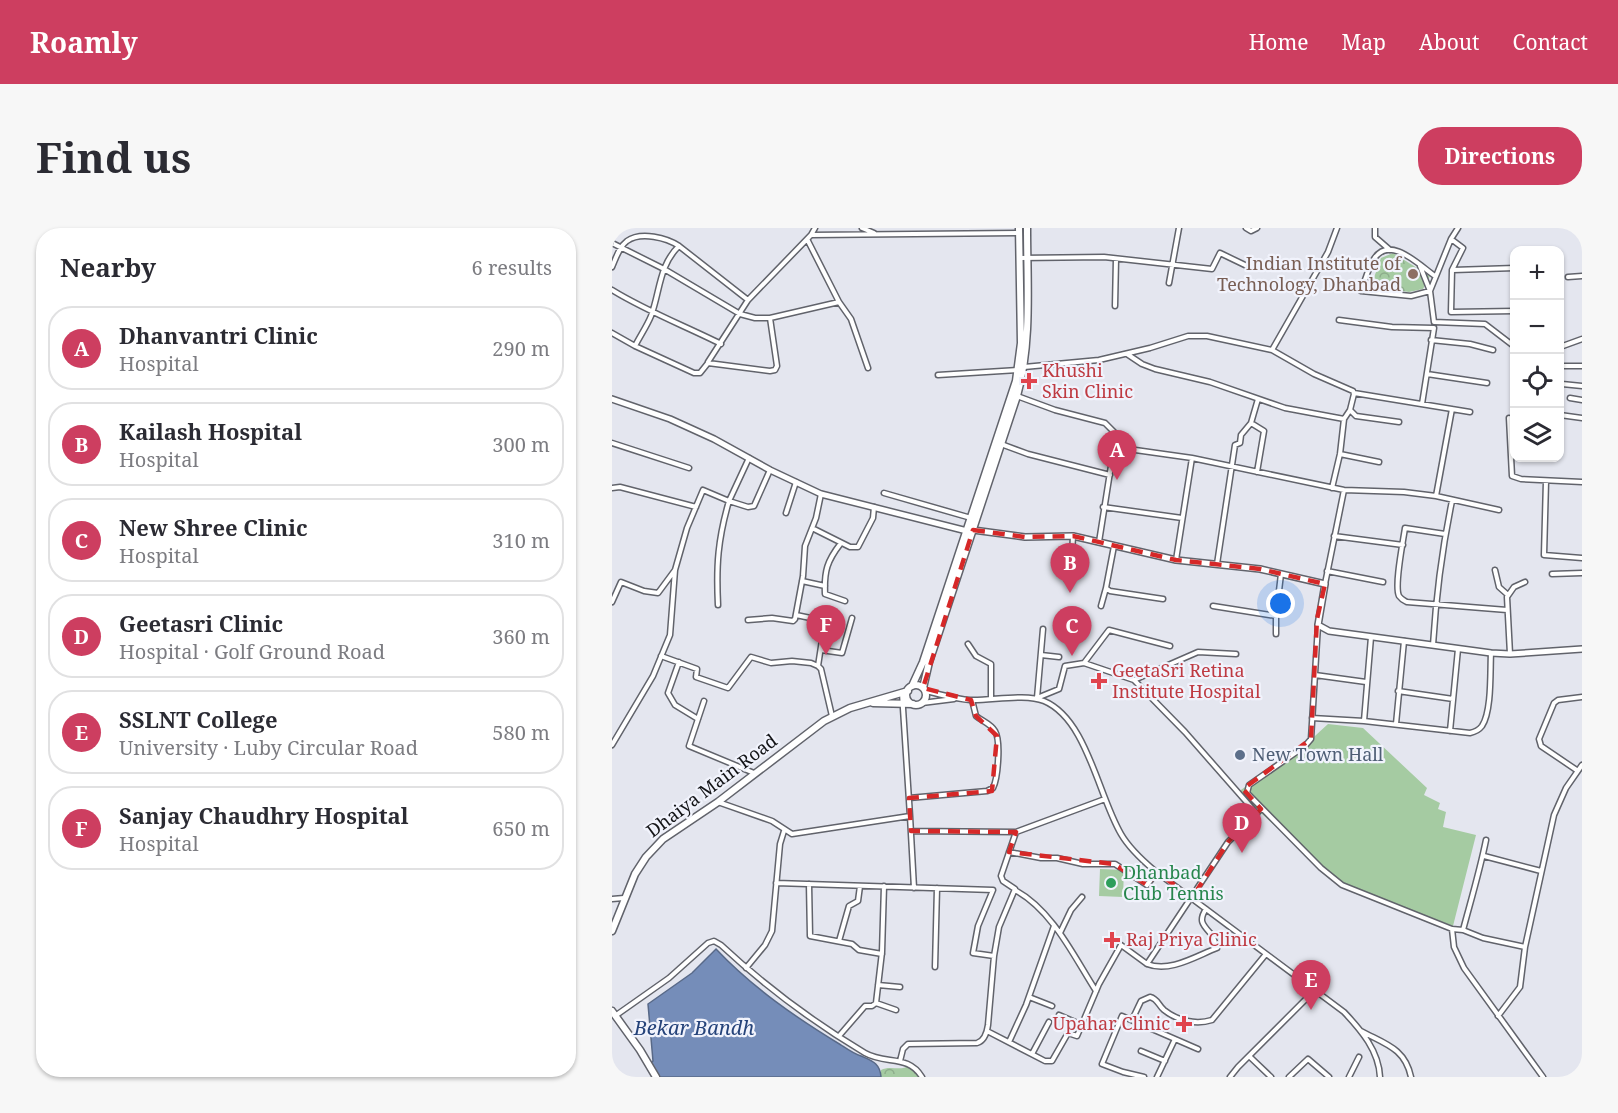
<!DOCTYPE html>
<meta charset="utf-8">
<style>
:root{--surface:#fff;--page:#f7f7f7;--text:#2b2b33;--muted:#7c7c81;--line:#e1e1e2;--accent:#cd3e60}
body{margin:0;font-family:"Noto Serif",serif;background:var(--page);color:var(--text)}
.controls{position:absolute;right:18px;top:18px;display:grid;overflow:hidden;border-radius:12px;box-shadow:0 2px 4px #0004}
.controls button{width:54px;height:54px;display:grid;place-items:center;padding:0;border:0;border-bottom:2px solid var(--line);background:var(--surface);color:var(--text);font:30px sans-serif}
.you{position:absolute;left:669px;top:376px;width:21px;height:21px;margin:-15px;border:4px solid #fff;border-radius:50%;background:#1a73e8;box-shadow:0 0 0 9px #1a73e833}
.badge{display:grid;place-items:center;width:39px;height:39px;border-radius:50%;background:var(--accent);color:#fff;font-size:20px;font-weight:700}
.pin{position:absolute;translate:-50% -50px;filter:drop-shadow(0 2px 3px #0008)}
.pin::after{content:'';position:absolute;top:32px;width:21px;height:18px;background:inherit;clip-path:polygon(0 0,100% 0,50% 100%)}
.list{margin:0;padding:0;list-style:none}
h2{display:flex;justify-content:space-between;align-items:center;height:78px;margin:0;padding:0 24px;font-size:26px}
h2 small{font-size:20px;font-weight:400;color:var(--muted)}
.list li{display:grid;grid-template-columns:39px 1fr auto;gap:18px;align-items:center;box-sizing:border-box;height:84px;margin:0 12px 12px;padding:0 12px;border:2px solid var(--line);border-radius:24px}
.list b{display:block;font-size:22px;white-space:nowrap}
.list p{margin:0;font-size:20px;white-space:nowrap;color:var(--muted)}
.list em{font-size:20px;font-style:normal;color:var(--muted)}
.icon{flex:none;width:33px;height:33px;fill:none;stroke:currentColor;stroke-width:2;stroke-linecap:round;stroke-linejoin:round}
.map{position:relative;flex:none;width:970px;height:849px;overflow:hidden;border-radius:24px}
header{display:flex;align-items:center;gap:36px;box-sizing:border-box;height:84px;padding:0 30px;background:var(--accent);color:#fff}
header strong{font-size:28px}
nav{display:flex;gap:33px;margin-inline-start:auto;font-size:21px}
.intro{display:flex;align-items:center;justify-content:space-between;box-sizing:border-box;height:144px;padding:0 36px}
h1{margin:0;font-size:42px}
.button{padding:15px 27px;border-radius:24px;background:var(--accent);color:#fff;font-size:21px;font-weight:700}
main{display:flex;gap:36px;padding:0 36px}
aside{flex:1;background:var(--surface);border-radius:24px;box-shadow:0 2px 4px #0004}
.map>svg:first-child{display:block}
.grass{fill:#a5cba2}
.park{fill:url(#park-crowns)}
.water{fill:#758db9;stroke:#586988;stroke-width:1.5}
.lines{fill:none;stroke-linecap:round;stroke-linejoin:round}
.street-casing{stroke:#61636b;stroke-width:7}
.secondary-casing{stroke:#61636b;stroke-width:8}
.primary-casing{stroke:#61636b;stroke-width:9}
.street{stroke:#fff;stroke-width:4}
.secondary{stroke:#fff;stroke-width:5}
.primary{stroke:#fff;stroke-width:6}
.marked{fill:none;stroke:#d62828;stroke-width:4.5;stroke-dasharray:12 8;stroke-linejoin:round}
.education-dot{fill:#8d6e63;stroke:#f1f3fc;stroke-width:2}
.health-dot{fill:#e0444e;stroke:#f1f3fc;stroke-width:2}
.service-dot{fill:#5c6f8a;stroke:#f1f3fc;stroke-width:2}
.leisure-dot{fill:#2e9e5b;stroke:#f1f3fc;stroke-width:2}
.labels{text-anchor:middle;stroke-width:4.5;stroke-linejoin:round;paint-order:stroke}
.education-label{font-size:18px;fill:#785e54;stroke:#f1f3fc;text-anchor:end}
.health-label{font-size:18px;fill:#be3a42;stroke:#f1f3fc;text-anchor:start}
.service-label{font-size:18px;fill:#4e5e75;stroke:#f1f3fc;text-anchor:start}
.street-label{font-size:18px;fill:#131417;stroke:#f1f3fc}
.leisure-label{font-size:18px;fill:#27864d;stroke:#f1f3fc;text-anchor:start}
.water-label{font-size:20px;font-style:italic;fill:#25437a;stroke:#f1f3fc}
</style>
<header>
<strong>Roamly</strong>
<nav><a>Home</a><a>Map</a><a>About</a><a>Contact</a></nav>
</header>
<div class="intro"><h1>Find us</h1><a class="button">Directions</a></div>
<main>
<aside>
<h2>Nearby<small>6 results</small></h2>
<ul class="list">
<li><span class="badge">A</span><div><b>Dhanvantri Clinic</b><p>Hospital</p></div><em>290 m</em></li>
<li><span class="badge">B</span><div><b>Kailash Hospital</b><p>Hospital</p></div><em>300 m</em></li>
<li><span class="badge">C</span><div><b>New Shree Clinic</b><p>Hospital</p></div><em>310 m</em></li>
<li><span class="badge">D</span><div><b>Geetasri Clinic</b><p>Hospital · Golf Ground Road</p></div><em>360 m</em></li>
<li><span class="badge">E</span><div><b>SSLNT College</b><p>University · Luby Circular Road</p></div><em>580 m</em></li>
<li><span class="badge">F</span><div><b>Sanjay Chaudhry Hospital</b><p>Hospital</p></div><em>650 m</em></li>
</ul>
</aside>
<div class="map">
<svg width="970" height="849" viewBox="0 0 970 849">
<defs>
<pattern id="park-crowns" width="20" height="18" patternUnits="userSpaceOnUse" patternTransform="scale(1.5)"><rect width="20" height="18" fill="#a5cba2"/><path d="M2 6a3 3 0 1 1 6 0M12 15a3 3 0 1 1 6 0" fill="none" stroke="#8dad8b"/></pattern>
</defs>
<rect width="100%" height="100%" fill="#e4e6ef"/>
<path class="grass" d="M716,496L751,500L815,560L812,567L828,575L826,581L834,584L831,599L864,607L841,698L731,656L711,642L626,564L692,518Z
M488,641L512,642L511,669L487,668Z"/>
<path class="park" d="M781,25L818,48L811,61L797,64L759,58L769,30Z
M297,837L309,849H269V842C278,837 290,844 297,837Z"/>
<path class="water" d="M104,721C141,760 183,789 229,817C235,821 242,826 249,828C260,833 268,835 269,849H47L39,835L41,833L36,776L80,745Z"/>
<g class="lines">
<g class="street-casing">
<path id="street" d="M203,0L199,7L407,5
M250,0L262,5
M634,0L639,3L645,0
M763,0V9L778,22
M195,11L227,74L239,91L256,140
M839,11L851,20L840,42L839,84L903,83
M0,15L52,41L128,86L143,90H158L227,74
M408,30L492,29L600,41L608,25L635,38
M808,38L818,63L822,94L873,96L903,119
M0,39C4,30 7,19 15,13C29,3 55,10 67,18L136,72
M841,42L903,40
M823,48C808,38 778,6 762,31C756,40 753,53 749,63L799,68L818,63L839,11L846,0
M956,49L970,48
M557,55L567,0
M0,62C34,83 73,98 109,116
M503,78L504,31
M727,92L780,99L822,100L810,176
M0,105L23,118L82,145H88L96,135L158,143L163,142L165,138L158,90
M819,112L858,116L881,122
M23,118C28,108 35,98 39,88C48,64 47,37 67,18
M948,119L970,111
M660,122L716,24L725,0
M515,126L530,136L543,141L598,154L673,180L732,191
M96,134L136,72L199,7
M948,138H970
M412,139L487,132L538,120L576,108H595L660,122L702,146L741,163L742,166L738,182L744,188L787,194
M815,146L875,155
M326,147L406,142
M950,156L970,158
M742,165L858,184
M405,168L443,182L493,195L503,205L502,219
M958,170L970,172
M948,187L970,190
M897,190L900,248L909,251L970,254
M639,195L652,203L645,244
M0,215L77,240
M389,216L416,226L498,247
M728,226L767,234
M934,253L932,327L970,330
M0,260L8,259L84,279
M720,260L728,226L732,191L738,182
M272,265L359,290
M824,268L840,181
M491,279L570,290
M174,285L184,254
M200,300L238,319H246L261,290L262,279
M833,306L793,300C791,314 782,358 787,368C790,372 791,372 795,374L895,382
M722,308L791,317
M487,314L502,219L580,230L732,262L792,264L824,268L887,282
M229,315C215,333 212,343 213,366L233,373
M502,318L494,360L498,363L551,371
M564,332L580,230
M605,336L623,217L628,215L629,207L639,195L646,171
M883,342L887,359L896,367
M715,343L771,354
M940,346L970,345
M455,352L460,327L461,308
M190,353L213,358
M713,356L732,262
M0,374L9,354L32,363L46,365L63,342
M106,377C104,337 106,311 117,273L136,279L142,278L158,242
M489,378L494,360
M601,378L664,388
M184,387L208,392
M136,392L160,390L181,393L183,391L191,348L193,318L204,290L209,266
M706,397L699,511L693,518L637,557L635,565L709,640L730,657L840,701L851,702L871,710L913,719
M664,406V388L669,346
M356,416L364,428L379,436V471
M821,417C824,369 830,321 840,273
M209,422L230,425L240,390
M898,426L895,369L902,359L913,354
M429,427L447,429
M49,428L85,441L84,449L116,460L139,429L159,435L180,433L199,435L206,438L209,441L220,488
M67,434L56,465L63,477L86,491
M472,435L522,452L586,424L624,426
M206,438L212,399
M703,447L754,454
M522,452L573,504L645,586
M313,463C328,466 343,471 358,472C379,473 413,465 432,473C475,491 486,567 509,606C517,620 530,632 543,643L732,784C749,802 767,823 768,849
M786,463L841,471
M425,470L447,461L453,438L472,435L497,402L558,418
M425,470L431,401
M92,473L77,518L142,545
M310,475L342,471
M700,490L752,493L858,505C863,504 867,502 870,498C880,483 878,443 879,425
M752,493L759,409
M784,496L792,413
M838,503L846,421
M0,517L41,448L58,407L63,342L75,300L91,262L117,273L137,230
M966,543L929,518L927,511L942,475L946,472L970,469
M297,570L375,563L381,560C386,550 389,513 383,503C379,496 370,493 364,488L360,472
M106,574L160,593L180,606L298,588L290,465
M298,588L302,660
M299,603L404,604L493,571
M397,624L429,630H445L471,636H503L535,657L545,644
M872,628L929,643
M164,655L381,662L366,698L361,725L382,728
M197,656L198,708L240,716L247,722L270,726
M272,658L270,724L264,775L284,782
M403,662C441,683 461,727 484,763
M0,671L12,670
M840,701L842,719L852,740L931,849
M851,702C859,672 868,642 874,612
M448,705L459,682L470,669
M227,713L237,678L246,673L248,658
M535,736C558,745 584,728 605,720C603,715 602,710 599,706C591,697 586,693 594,681
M323,739L325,660
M134,740L153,717L160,703L168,616L172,603
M266,757L288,759
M417,769L440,778
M447,787L470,797
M3,788L57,750L96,715L102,713L109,717C153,758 201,794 253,825C274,837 296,826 310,849
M886,788L908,759L913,719L942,587L954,560L970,537
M520,792L529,773L538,769C546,771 546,777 552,782C566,793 584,797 600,792L654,726
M375,803L433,833H440L456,805L465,808L487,756L509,717L535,736L616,614L649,581
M749,803C773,816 793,820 799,849
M227,808L253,778H260L264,775
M397,814L414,777L442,698
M529,823L553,833
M420,826L437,794
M637,828L659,849
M288,833L291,821L296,816L365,815C372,813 375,804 376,797L382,728L387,699L403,661L391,653L389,648L404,604
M532,849L511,844L490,836L510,788L586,821
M545,849L563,811
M618,849L626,839L703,762
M677,849L696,831L717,849
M737,849L747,829"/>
</g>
<g class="secondary-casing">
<path id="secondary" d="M0,171L58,191L102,211L158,242L209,266L355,303
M361,302L413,309L461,308L564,332L648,341L713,356L706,397L717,403L879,425L898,426L970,421"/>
</g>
<g class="primary-casing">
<path id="primary" d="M294 467a10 10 0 1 1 20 0a10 10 0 1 1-20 0Z
M300,458L311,434L404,153L409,115L407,0
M311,460L317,434L405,168C420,114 415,55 415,0
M261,475L301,476
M0,703L23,646L34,629L51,611L106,574L212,493L238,480L296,463
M0,783L28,822L44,849"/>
</g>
<use href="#street" class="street"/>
<use href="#secondary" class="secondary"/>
<use href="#primary" class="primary"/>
</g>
<path class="marked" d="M361,302L413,309L461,308L564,332L648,341L713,356L705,391L699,511L631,561L649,581L616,614L580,670L545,644L535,657L502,636L397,624L404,604L299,603L297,570L380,563L385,508L364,488L359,472L311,460Z"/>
<circle class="education-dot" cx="801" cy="46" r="6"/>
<g class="health-dot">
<path d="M414 144h6v6h6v6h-6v6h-6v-6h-6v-6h6z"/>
<path d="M484 444h6v6h6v6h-6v6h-6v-6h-6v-6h6z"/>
<path d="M497 703h6v6h6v6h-6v6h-6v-6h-6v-6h6z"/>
<path d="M569 787h6v6h6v6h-6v6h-6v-6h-6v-6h6z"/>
</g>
<circle class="service-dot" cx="628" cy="527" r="6"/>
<circle class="leisure-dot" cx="499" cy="655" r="6"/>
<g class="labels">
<g class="education-label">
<text x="789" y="42">Indian Institute of<tspan x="789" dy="21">Technology, Dhanbad</tspan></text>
</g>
<g class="health-label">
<text x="430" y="149">Khushi<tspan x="430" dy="21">Skin Clinic</tspan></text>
<text x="500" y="449">GeetaSri Retina<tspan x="500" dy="21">Institute Hospital</tspan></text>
<text x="514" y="718">Raj Priya Clinic</text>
<text x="558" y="802" text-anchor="end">Upahar Clinic</text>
</g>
<g class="service-label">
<text x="640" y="533">New Town Hall</text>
</g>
<g class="street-label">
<text transform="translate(100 558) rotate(-37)" y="6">Dhaiya Main Road</text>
</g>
<g class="leisure-label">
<text x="511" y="651">Dhanbad<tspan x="511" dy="21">Club Tennis</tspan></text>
</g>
<g class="water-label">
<text x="82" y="807">Bekar Bandh</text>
</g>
</g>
</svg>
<div class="controls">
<button>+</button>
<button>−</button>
<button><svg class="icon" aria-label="locate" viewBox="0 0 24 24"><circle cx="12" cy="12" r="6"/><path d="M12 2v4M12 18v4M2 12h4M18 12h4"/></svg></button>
<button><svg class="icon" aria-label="layers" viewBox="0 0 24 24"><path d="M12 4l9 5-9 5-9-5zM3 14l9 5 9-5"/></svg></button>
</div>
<div class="you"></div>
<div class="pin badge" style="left:505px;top:252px">A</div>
<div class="pin badge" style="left:458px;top:365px">B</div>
<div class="pin badge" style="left:460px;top:428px">C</div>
<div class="pin badge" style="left:630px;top:625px">D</div>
<div class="pin badge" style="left:699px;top:782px">E</div>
<div class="pin badge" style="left:214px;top:427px">F</div>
</div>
</main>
